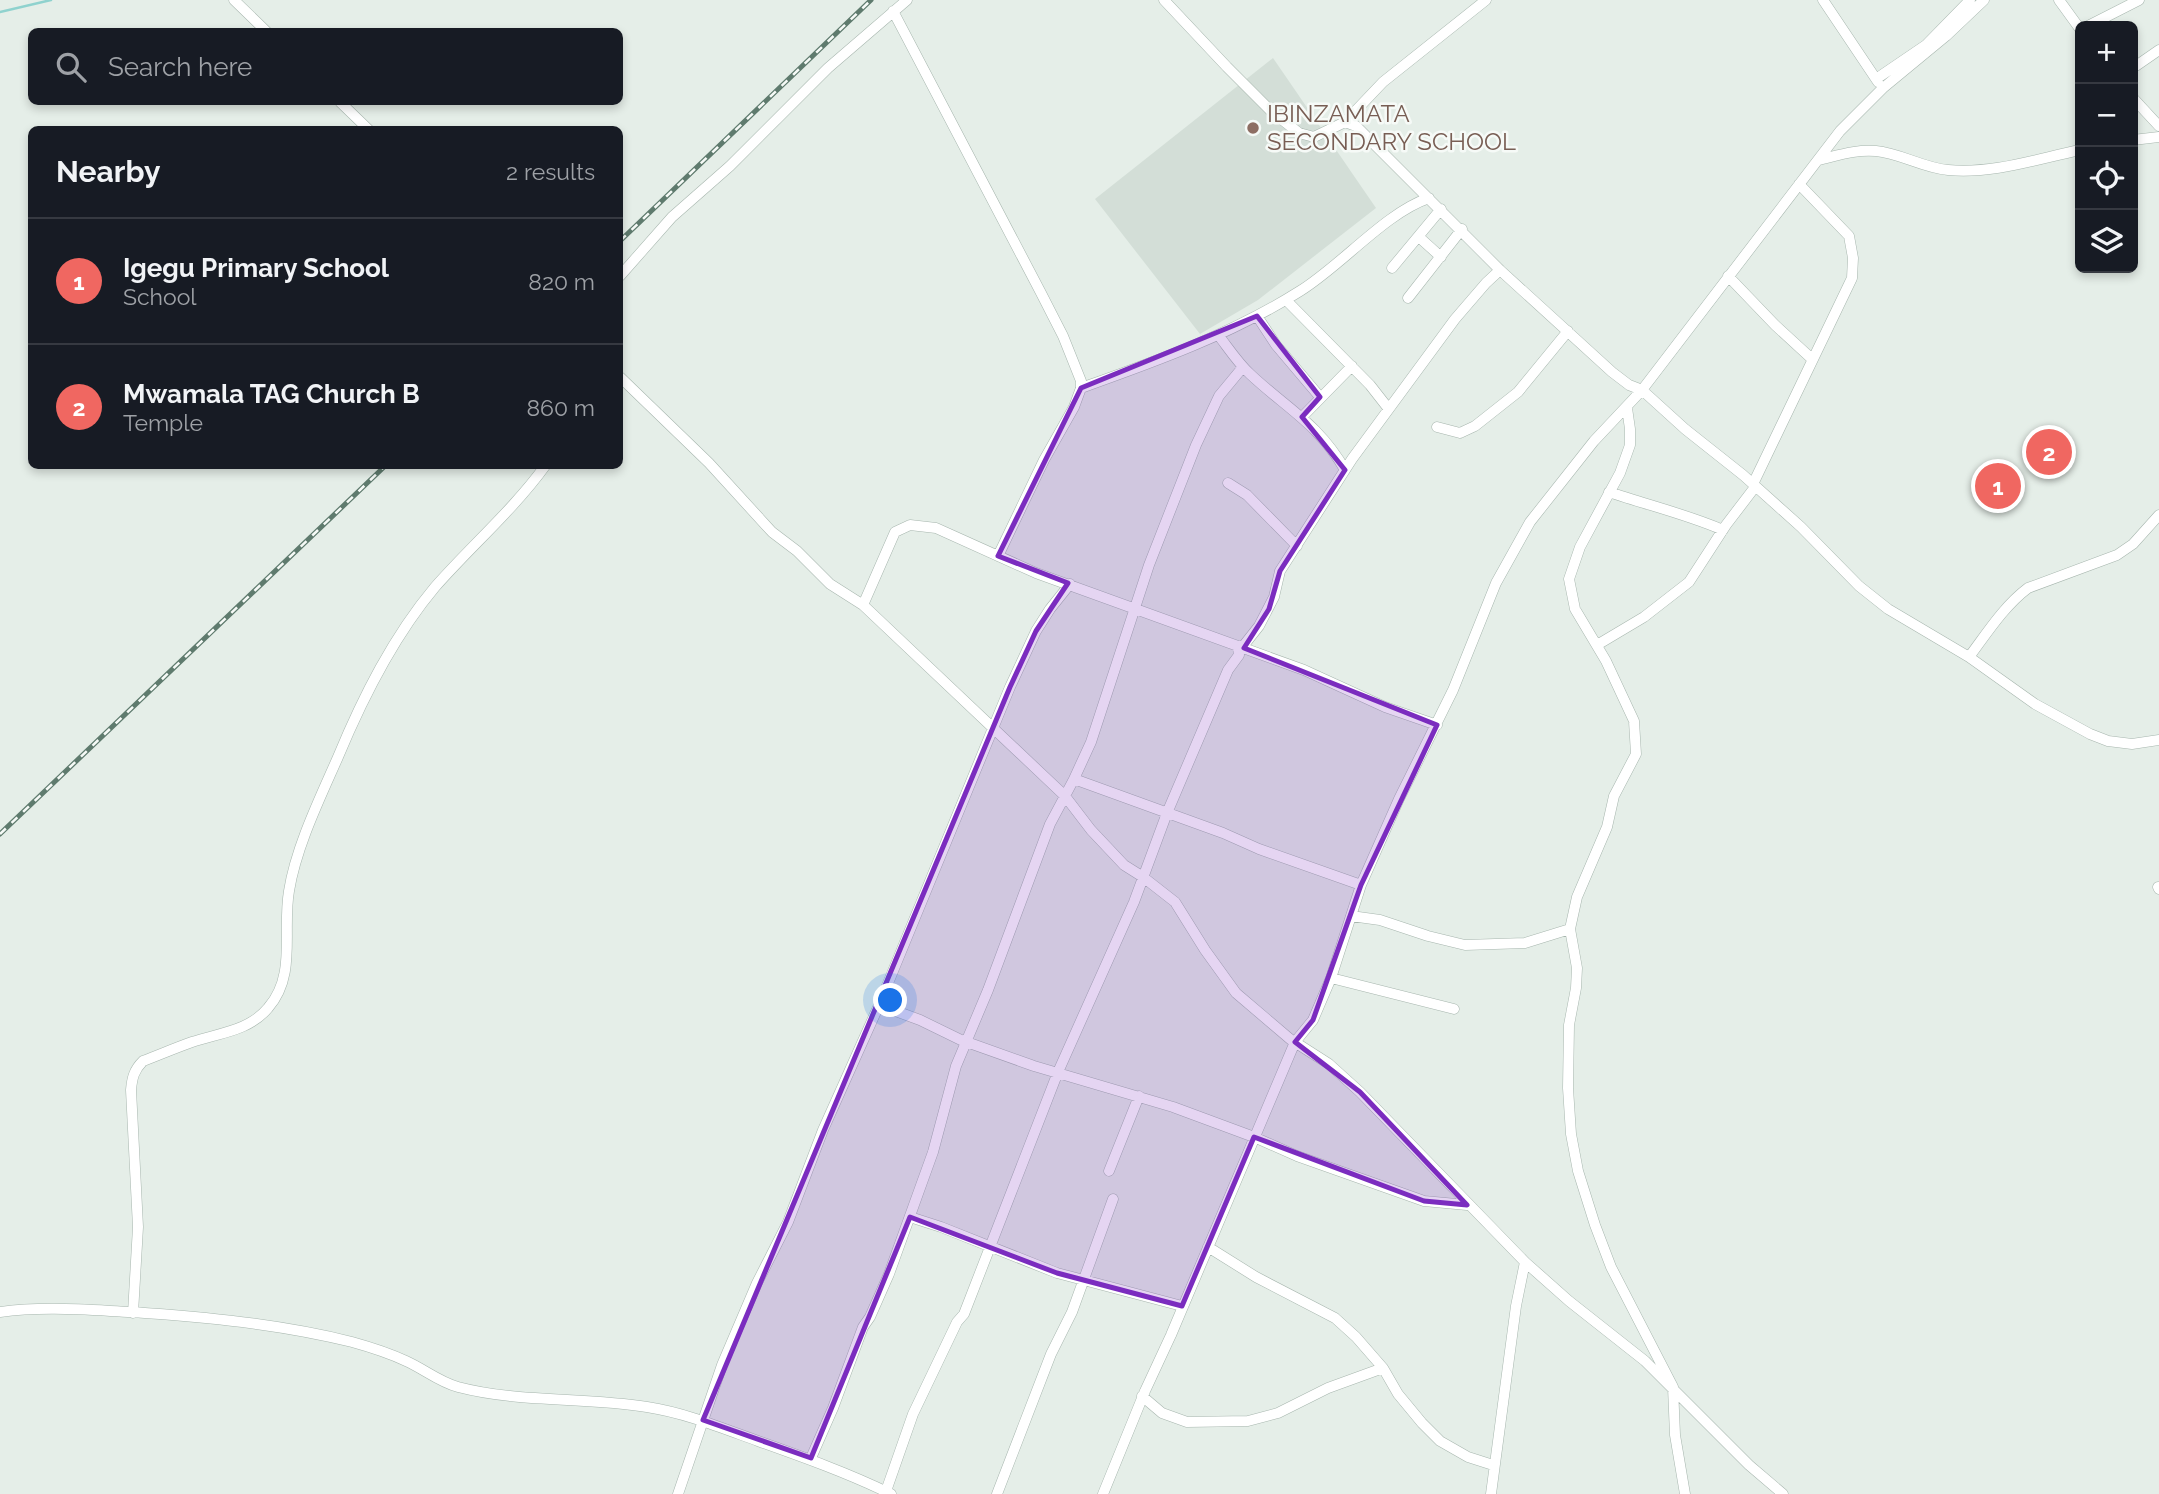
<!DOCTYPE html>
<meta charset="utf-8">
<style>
:root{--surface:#171b24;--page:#242831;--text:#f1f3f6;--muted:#9ea1a6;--line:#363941;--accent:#f06761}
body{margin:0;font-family:Raleway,sans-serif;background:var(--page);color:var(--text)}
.controls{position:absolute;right:21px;top:21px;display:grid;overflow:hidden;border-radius:10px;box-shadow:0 4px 10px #0003}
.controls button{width:63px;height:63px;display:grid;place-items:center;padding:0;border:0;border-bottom:2px solid var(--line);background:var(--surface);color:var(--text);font:35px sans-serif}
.you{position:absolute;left:891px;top:1001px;width:24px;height:24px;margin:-18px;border:5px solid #fff;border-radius:50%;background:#1a73e8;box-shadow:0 0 0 10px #1a73e833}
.badge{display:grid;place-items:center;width:46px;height:46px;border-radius:50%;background:var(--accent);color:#fff;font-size:23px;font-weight:700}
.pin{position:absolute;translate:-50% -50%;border:4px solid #fff;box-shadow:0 2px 7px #0006}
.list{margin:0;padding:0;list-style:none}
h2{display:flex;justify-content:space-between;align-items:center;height:91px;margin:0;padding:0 28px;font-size:30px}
h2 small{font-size:23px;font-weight:400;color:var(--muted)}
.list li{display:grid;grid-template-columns:46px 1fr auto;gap:21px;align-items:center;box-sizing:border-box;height:126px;padding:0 28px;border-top:2px solid var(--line)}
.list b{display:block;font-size:26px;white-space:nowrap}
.list p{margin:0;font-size:23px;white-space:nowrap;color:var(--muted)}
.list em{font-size:23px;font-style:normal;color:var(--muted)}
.icon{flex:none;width:38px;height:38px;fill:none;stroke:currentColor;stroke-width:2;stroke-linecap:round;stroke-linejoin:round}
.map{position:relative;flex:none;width:2159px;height:1494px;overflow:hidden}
.search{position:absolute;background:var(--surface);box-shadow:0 4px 10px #0003;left:28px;top:28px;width:595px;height:77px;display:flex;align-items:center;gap:18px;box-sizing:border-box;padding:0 24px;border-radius:10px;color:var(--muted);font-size:26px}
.panel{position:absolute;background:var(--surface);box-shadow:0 4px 10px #0003;left:28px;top:126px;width:595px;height:343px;border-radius:10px}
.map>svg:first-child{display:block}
.built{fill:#d3ded7}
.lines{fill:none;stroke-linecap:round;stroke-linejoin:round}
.stream{stroke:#8fd2ce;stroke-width:2.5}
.minor-casing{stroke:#a7b6ae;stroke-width:11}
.minor{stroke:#fff;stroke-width:10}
.rail-casing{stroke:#5f7b6e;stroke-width:5}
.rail{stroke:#f6faf7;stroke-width:2.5;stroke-dasharray:8;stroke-linecap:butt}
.marked{fill:#7b2cbf;fill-opacity:0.2;stroke:#7b2cbf;stroke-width:5;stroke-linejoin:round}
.education-dot{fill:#8d6e63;stroke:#f6faf7;stroke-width:2.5}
.labels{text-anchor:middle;stroke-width:5;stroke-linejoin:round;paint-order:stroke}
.education-label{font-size:24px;fill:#785e54;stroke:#f6faf7;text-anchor:start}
</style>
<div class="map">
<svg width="2159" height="1494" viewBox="0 0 2159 1494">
<rect width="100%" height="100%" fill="#e5eee8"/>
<path class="built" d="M1273,58L1376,208L1258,300L1200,334L1095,199Z"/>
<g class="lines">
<path class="stream" d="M0,12L51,0"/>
<g class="minor-casing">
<path id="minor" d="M234,0L267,32
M1164,0L1227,67L1270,110L1299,133L1314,137L1345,122L1356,126L1500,270L1612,372L1629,385L1642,390L1685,429L1743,475L1801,527L1859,586L1888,609L1969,657L2035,704L2090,734L2108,741L2132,744L2159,740
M1823,0L1878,82
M2059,0L2080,29
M893,11L1041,293L1063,336L1081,381V388L1074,407L1044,460L998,556
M2088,26L2139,0
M2133,68L2159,50
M1876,79L1926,45L1970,0
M2133,98L2159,126
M340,102L369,130
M1345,122L1383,82L1486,0
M2133,140L2159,137
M1818,160C1836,156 1856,149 1876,151C1900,153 1923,168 1948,170C1994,174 2036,159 2080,150
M1420,238L1441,257
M1392,268L1441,209
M620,276L672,217L730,166L828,68L907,0
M1728,276L1775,325L1812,359
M1408,298L1462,229
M1286,300L1370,385L1388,408
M1257,316L1276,345L1320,397
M1219,336C1229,349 1238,363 1250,374C1286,408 1319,424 1345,470
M620,377L709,463L772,532L797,551L830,584L863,605L1065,796L1091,830L1124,865L1143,877L1175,902L1205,950L1236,993L1290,1039L1329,1064L1360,1092L1525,1262L1569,1301L1645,1361L1749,1465L1783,1494
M1081,388C1157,361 1232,334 1300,291C1342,265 1385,213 1429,198
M1627,408L1630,429V445L1620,473L1580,547L1569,579L1575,609L1606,661L1634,721L1636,754L1614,796L1607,827L1577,897L1570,929L1577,968L1576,988L1569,1025L1568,1088L1571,1134L1578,1171L1595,1225L1611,1267L1673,1387L1675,1435L1685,1494
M1302,417L1352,366
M1437,427L1460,433L1475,426L1518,392L1568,331
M1228,483L1247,495L1297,546
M1753,484L1852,278L1853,258L1849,236L1799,184
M1609,492C1647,505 1686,514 1723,530
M863,605L895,532L910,525L936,528L1036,573L1304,670L1385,707L1437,725
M1597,645L1644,617L1689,582L1726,525L1755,487
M1969,657C1987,633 2004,606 2028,588L2117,555L2133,544L2159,515
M1074,779L1223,833L1259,849L1361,885
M2158,887L2159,889
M1351,916L1380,920L1428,936L1465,945L1525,943L1570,929
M1331,978L1454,1009
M879,1005L920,1020L961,1040L1034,1066L1173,1107L1254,1137L1297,1156L1424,1201L1467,1205
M1109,1171L1139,1096
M910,1217L941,1227L1057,1273L1182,1306
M1208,1247L1256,1277L1335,1318L1356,1337L1383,1368L1398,1394L1422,1423L1440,1441L1468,1457L1493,1465
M0,1312C43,1306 88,1310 132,1312C205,1317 280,1324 352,1342C370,1347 389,1353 406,1361C424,1369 439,1382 458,1387C519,1403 585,1397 647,1407C686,1413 722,1428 758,1441C803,1457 848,1473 891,1494
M133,1313L138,1227L131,1090C132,1078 134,1070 143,1061C159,1055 175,1048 192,1042C219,1033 249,1031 268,1008C297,975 282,931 289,891C296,847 320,798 338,757C363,697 393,637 435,587C471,546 513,510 545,466
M1142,1396L1162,1413L1187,1422L1248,1421L1278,1413L1328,1388L1383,1368
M811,1458L833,1408L863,1327L870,1317L889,1274L933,1152L956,1066L988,990L1050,824L1074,779L1091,742L1149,565L1196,445L1219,396L1243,367
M678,1494L722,1365L757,1283L788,1222L823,1130L879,1005L1010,687L1036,631L1050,609L1070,584
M885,1494L913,1414L957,1322L964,1314L1058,1072L1134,902L1167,813L1228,670L1239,655L1238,648L1244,645L1259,626L1274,597L1280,571L1352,459L1455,319L1486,283L1500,270
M997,1494L1051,1354L1072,1312L1113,1199
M1103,1494L1145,1391L1171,1335L1295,1042L1313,1020L1331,978L1361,885L1399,799L1453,690L1496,583L1530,522L1594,441L1642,390L1840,131L1883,88L1946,36L1984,0
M1491,1494L1516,1306L1525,1262"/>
</g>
<use href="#minor" class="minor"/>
<g class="rail-casing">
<path id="rail" d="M620,241L871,0
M0,834L385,466"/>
</g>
<use href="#rail" class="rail"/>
</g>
<path class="marked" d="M1257,316L1320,397L1302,417L1345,470L1280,571L1269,609L1244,648L1437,725L1361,885L1313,1020L1295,1042L1360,1092L1467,1205L1424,1201L1254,1137L1182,1306L1057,1273L910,1217L811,1458L703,1420L1010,687L1036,631L1068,583L998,556L1081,388Z"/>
<circle class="education-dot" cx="1253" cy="128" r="7"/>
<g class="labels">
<g class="education-label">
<text x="1267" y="122">IBINZAMATA<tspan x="1267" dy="28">SECONDARY SCHOOL</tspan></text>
</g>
</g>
</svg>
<div class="controls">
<button>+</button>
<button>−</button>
<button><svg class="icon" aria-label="locate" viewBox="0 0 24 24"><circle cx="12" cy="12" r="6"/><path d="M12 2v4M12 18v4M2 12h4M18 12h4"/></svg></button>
<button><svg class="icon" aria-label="layers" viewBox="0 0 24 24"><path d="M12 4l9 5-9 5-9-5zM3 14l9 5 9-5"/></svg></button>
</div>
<div class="you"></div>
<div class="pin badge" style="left:1998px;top:486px">1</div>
<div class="pin badge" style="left:2049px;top:452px">2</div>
<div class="search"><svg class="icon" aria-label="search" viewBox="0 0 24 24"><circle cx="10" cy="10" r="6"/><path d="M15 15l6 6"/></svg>Search here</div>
<section class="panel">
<h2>Nearby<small>2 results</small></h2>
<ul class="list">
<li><span class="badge">1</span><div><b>Igegu Primary School</b><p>School</p></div><em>820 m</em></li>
<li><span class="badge">2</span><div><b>Mwamala TAG Church B</b><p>Temple</p></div><em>860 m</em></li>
</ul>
</section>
</div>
